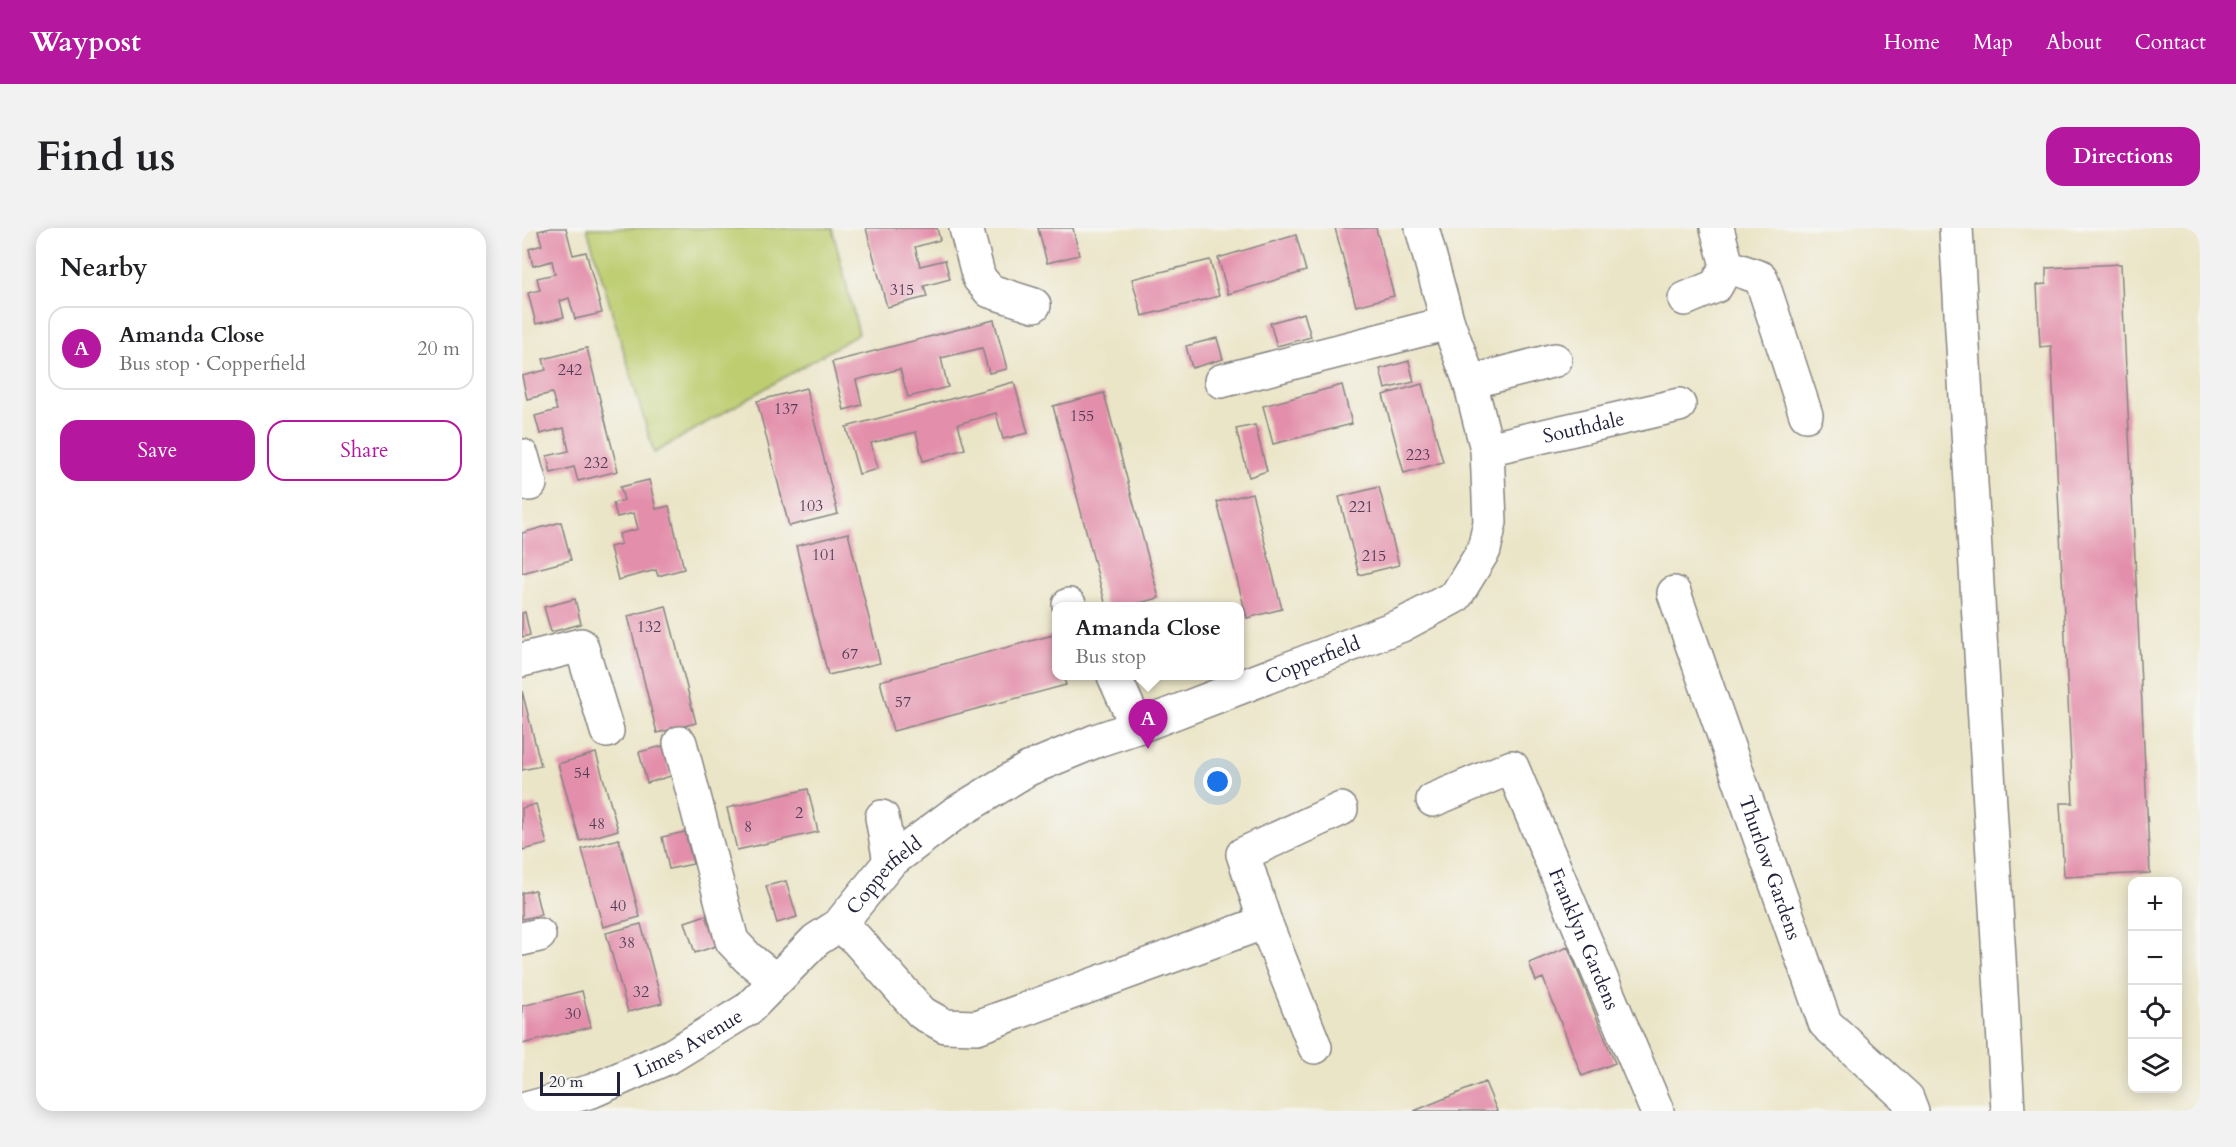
<!DOCTYPE html>
<meta charset="utf-8">
<style>
:root{--surface:#fff;--page:#f2f2f2;--text:#202124;--muted:#757577;--line:#e0e0e0;--accent:#b5179e}
body{margin:0;font-family:Cardo,serif;background:var(--page);color:var(--text)}
.controls{position:absolute;right:18px;bottom:18px;display:grid;overflow:hidden;border-radius:12px;box-shadow:0 3px 15px #0003}
.controls button{width:54px;height:54px;display:grid;place-items:center;padding:0;border:0;border-bottom:2px solid var(--line);background:var(--surface);color:var(--text);font:30px sans-serif}
.scale{position:absolute;left:18px;bottom:15px;width:80px;box-sizing:border-box;padding-left:6px;border:3px solid #22223b;border-top:0;font-size:16px;line-height:21px;white-space:nowrap;color:#22223b;-webkit-text-stroke:4px #f6f6f2;paint-order:stroke}
.you{position:absolute;left:696px;top:554px;width:21px;height:21px;margin:-15px;border:4px solid #fff;border-radius:50%;background:#1a73e8;box-shadow:0 0 0 9px #1a73e833}
.badge{display:grid;place-items:center;width:39px;height:39px;border-radius:50%;background:var(--accent);color:#fff;font-size:20px;font-weight:700}
.pin{position:absolute;translate:-50% -50px;filter:drop-shadow(0 2px 3px #0008)}
.pin::after{content:'';position:absolute;top:32px;width:21px;height:18px;background:inherit;clip-path:polygon(0 0,100% 0,50% 100%)}
.popup{position:absolute;left:530px;top:374px;width:192px;height:78px;box-sizing:border-box;display:grid;place-content:center;border-radius:12px;background:var(--surface);filter:drop-shadow(0 2px 4px #0005);font-size:20px;white-space:nowrap;color:var(--muted)}
.popup b{font-size:22px;color:var(--text)}
.popup::after{content:'';position:absolute;left:50%;top:100%;margin-left:-12px;border:12px solid transparent;border-top-color:var(--surface)}
.list{margin:0;padding:0;list-style:none}
h2{display:flex;justify-content:space-between;align-items:center;height:78px;margin:0;padding:0 24px;font-size:26px}
h2 small{font-size:20px;font-weight:400;color:var(--muted)}
.list li{display:grid;grid-template-columns:39px 1fr auto;gap:18px;align-items:center;box-sizing:border-box;height:84px;margin:0 12px 12px;padding:0 12px;border:2px solid var(--line);border-radius:18px}
.list b{display:block;font-size:22px;white-space:nowrap}
.list p{margin:0;font-size:20px;white-space:nowrap;color:var(--muted)}
.list em{font-size:20px;font-style:normal;color:var(--muted)}
.actions{display:flex;gap:12px;padding:18px 24px}
.actions a{flex:1;padding:14px 0;border:2px solid var(--accent);border-radius:18px;text-align:center;font-size:21px;color:var(--accent)}
.actions .main{background:var(--accent);color:#fff}
.icon{flex:none;width:33px;height:33px;fill:none;stroke:currentColor;stroke-width:2;stroke-linecap:round;stroke-linejoin:round}
.map{position:relative;flex:none;width:1678px;height:883px;overflow:hidden;border-radius:18px}
header{display:flex;align-items:center;gap:36px;box-sizing:border-box;height:84px;padding:0 30px;background:var(--accent);color:#fff}
header strong{font-size:28px}
nav{display:flex;gap:33px;margin-inline-start:auto;font-size:21px}
.intro{display:flex;align-items:center;justify-content:space-between;box-sizing:border-box;height:144px;padding:0 36px}
h1{margin:0;font-size:42px}
.button{padding:15px 27px;border-radius:18px;background:var(--accent);color:#fff;font-size:21px;font-weight:700}
main{display:flex;gap:36px;padding:0 36px}
aside{flex:1;background:var(--surface);border-radius:18px;box-shadow:0 3px 15px #0003}
.map>svg:first-child{display:block}
.green{fill:#bdcd70;stroke:#707856;stroke-width:1.5}
.building{fill:#e38eaa}
.lines{fill:none;stroke-linecap:round;stroke-linejoin:round}
.minor-casing{stroke:#868481;stroke-width:36}
.minor{stroke:#fff;stroke-width:33}
.labels{text-anchor:middle;stroke-width:4.5;stroke-linejoin:round;paint-order:stroke}
.number-label{font-size:16px;fill:#523d57}
.street-label{font-size:20px;fill:#22223b;stroke:#f6f6f2}
</style>
<header>
<strong>Waypost</strong>
<nav><a>Home</a><a>Map</a><a>About</a><a>Contact</a></nav>
</header>
<div class="intro"><h1>Find us</h1><a class="button">Directions</a></div>
<main>
<aside>
<h2>Nearby<small></small></h2>
<ul class="list">
<li><span class="badge">A</span><div><b>Amanda Close</b><p>Bus stop · Copperfield</p></div><em>20 m</em></li>
</ul>
<div class="actions"><a class="main">Save</a><a>Share</a></div>
</aside>
<div class="map">
<svg width="1678" height="883" viewBox="0 0 1678 883">
<rect width="100%" height="100%" fill="#f6f6f2"/>
<filter id="ink" filterUnits="userSpaceOnUse"><feTurbulence type="fractalNoise" baseFrequency=".0167" numOctaves="2"/><feDisplacementMap in="SourceGraphic" scale="12" xChannelSelector="R" yChannelSelector="G"/><feConvolveMatrix kernelMatrix="1 2 1 2 8 2 1 2 1" color-interpolation-filters="sRGB"/></filter>
<filter id="wash" filterUnits="userSpaceOnUse"><feTurbulence type="fractalNoise" baseFrequency=".008" numOctaves="4" result="noise"/><feDisplacementMap in="SourceGraphic" scale="24" xChannelSelector="R" yChannelSelector="G"/><feGaussianBlur stdDeviation="1.35" result="paint"/><feColorMatrix in="noise" values="0 0 0 0 0 0 0 0 0 0 0 0 0 0 0 0 0 1.4 0 .05"/><feComposite in="paint" operator="in"/></filter>
<g filter="url(#wash)">
<rect width="100%" height="100%" fill="#ebe5c7"/>
<path class="green" d="M65,0H310L337,106L132,225Z"/>
<g id="blocks">
<path class="building" d="M29,0H44L51,27L64,24L80,85L53,91L47,70L38,73L42,89L14,96L6,65L18,62L15,50L33,46L30,33L11,38L7,21L20,17L16,3Z
M344,0H415L418,12L393,19L398,38L423,32L428,51L402,58L405,69L365,79Z
M516,0H551L557,27L525,35Z
M813,0H854L872,68L834,78Z
M774,7L784,43L706,66L696,30Z
M688,32L697,68L620,88L610,51Z
M1599,36L1628,645L1542,649L1538,575H1551L1529,118L1518,119L1515,57L1524,56V40Z
M782,85L789,109L755,118L748,95Z
M472,92L485,141L467,145L460,120L419,130L426,159L386,169L378,141L334,152L340,177L322,182L310,134Z
M695,110L701,131L670,140L664,118Z
M65,120L96,243L56,253L52,239L29,245L25,228L47,223L42,200L18,206L13,188L35,182L30,165L5,171L0,148L24,142L21,131Z
M887,133L892,154L863,161L858,141Z
M492,154L506,205L481,211L474,185L436,196L443,221L401,233L394,204L349,215L356,241L337,246L324,199Z
M900,156L921,234L882,245L861,167Z
M820,157L830,196L751,216L741,178Z
M284,160L316,286L267,298L235,173Z
M582,165L637,370L606,378H584L531,178Z
M733,197L745,243L727,249L714,201Z
M127,252L134,281L147,278L162,341L136,348L134,342L96,352L88,319L99,316L97,306L116,301L112,285L95,289L91,275L102,272L98,259Z
M857,259L877,337L837,347L817,269Z
M730,265L760,381L725,390L695,274Z
M39,294L49,332L0,345V305Z
M326,305L358,435L306,447L274,318Z
M53,371L59,396L29,404L22,379Z
M144,378L174,495L135,505L106,388Z
M3,384L8,407L0,409V385Z
M531,407L534,422V448H541L544,457L371,503L358,453Z
M0,463L19,538L0,542Z
M141,518L149,548L125,555L117,524Z
M74,525L96,602L58,613L36,536Z
M286,561L296,604L215,622L205,580Z
M14,576L25,616L0,622V580Z
M163,604L171,636L147,641L140,609Z
M97,611L118,689L81,699L60,621Z
M264,653L275,689L255,695L244,658Z
M13,662L19,687L0,691V665Z
M184,687L194,718L173,725L163,694Z
M119,696L140,775L106,784L84,705Z
M1046,719L1093,835L1060,848L1021,750L1014,753L1007,735Z
M60,763L69,799L0,816V778Z
M963,854L975,883H892Z"/>
</g>
</g>
<g filter="url(#ink)">
<use href="#blocks" fill-opacity="0" stroke="#868481" stroke-width="1.5"/>
<g class="lines">
<g class="minor-casing">
<g id="minor">
<path d="M444,0L457,50L468,63L512,77"/>
<path d="M1434,0L1486,883"/>
<path d="M1205,38L1239,50L1284,187"/>
<path d="M1163,71L1194,58L1205,38L1195,0"/>
<path d="M699,153L926,95"/>
<path d="M948,154L1033,132"/>
<path id="s1" d="M965,221L1157,177"/>
<path d="M0,228L8,256"/>
<path id="s2" d="M1152,365L1303,795L1385,870L1390,883"/>
<path d="M547,377L548,378"/>
<path d="M0,432L59,417L85,503"/>
<path d="M592,448L615,499"/>
<path d="M158,515L210,713L226,730L253,752"/>
<path id="s3" d="M911,572L990,539L1135,883"/>
<path d="M360,589L368,634"/>
<path d="M317,697L334,711L400,785L423,798L455,799L743,694"/>
<path d="M0,711L17,707"/>
<path d="M793,819L743,694L721,626L819,581"/>
<path id="s4" d="M0,882L70,863L149,828L226,781L294,712L317,697L368,634L432,586L506,541L576,512L615,499L880,397L934,368L962,322L968,294L965,221L948,154L926,95L900,0"/>
</g>
</g>
<use href="#minor" class="minor"/>
</g>
</g>
<g class="labels">
<g class="number-label">
<text x="380" y="67">315</text>
<text x="48" y="147">242</text>
<text x="264" y="186">137</text>
<text x="560" y="193">155</text>
<text x="896" y="232">223</text>
<text x="74" y="240">232</text>
<text x="289" y="283">103</text>
<text x="839" y="284">221</text>
<text x="302" y="332">101</text>
<text x="852" y="333">215</text>
<text x="127" y="404">132</text>
<text x="328" y="431">67</text>
<text x="381" y="479">57</text>
<text x="60" y="550">54</text>
<text x="277" y="590">2</text>
<text x="75" y="601">48</text>
<text x="226" y="604">8</text>
<text x="96" y="683">40</text>
<text x="105" y="720">38</text>
<text x="119" y="769">32</text>
<text x="51" y="791">30</text>
</g>
<g class="street-label">
<text dy="7" stroke="none"><textPath href="#s1" startOffset="99">Southdale</textPath></text>
<text dy="7" stroke="none"><textPath href="#s4" startOffset="926">Copperfield</textPath></text>
<text dy="7" stroke="none"><textPath href="#s2" startOffset="291">Thurlow Gardens</textPath></text>
<text dy="7" stroke="none"><textPath href="#s4" startOffset="441">Copperfield</textPath></text>
<text dy="7" stroke="none"><textPath href="#s3" startOffset="272">Franklyn Gardens</textPath></text>
<text dy="7" stroke="none"><textPath href="#s4" startOffset="180">Limes Avenue</textPath></text>
</g>
</g>
</svg>
<div class="controls">
<button>+</button>
<button>−</button>
<button><svg class="icon" aria-label="locate" viewBox="0 0 24 24"><circle cx="12" cy="12" r="6"/><path d="M12 2v4M12 18v4M2 12h4M18 12h4"/></svg></button>
<button><svg class="icon" aria-label="layers" viewBox="0 0 24 24"><path d="M12 4l9 5-9 5-9-5zM3 14l9 5 9-5"/></svg></button>
</div>
<div class="scale">20 m</div>
<div class="you"></div>
<div class="pin badge" style="left:626px;top:521px">A</div>
<div class="popup"><b>Amanda Close</b>Bus stop</div>
</div>
</main>
